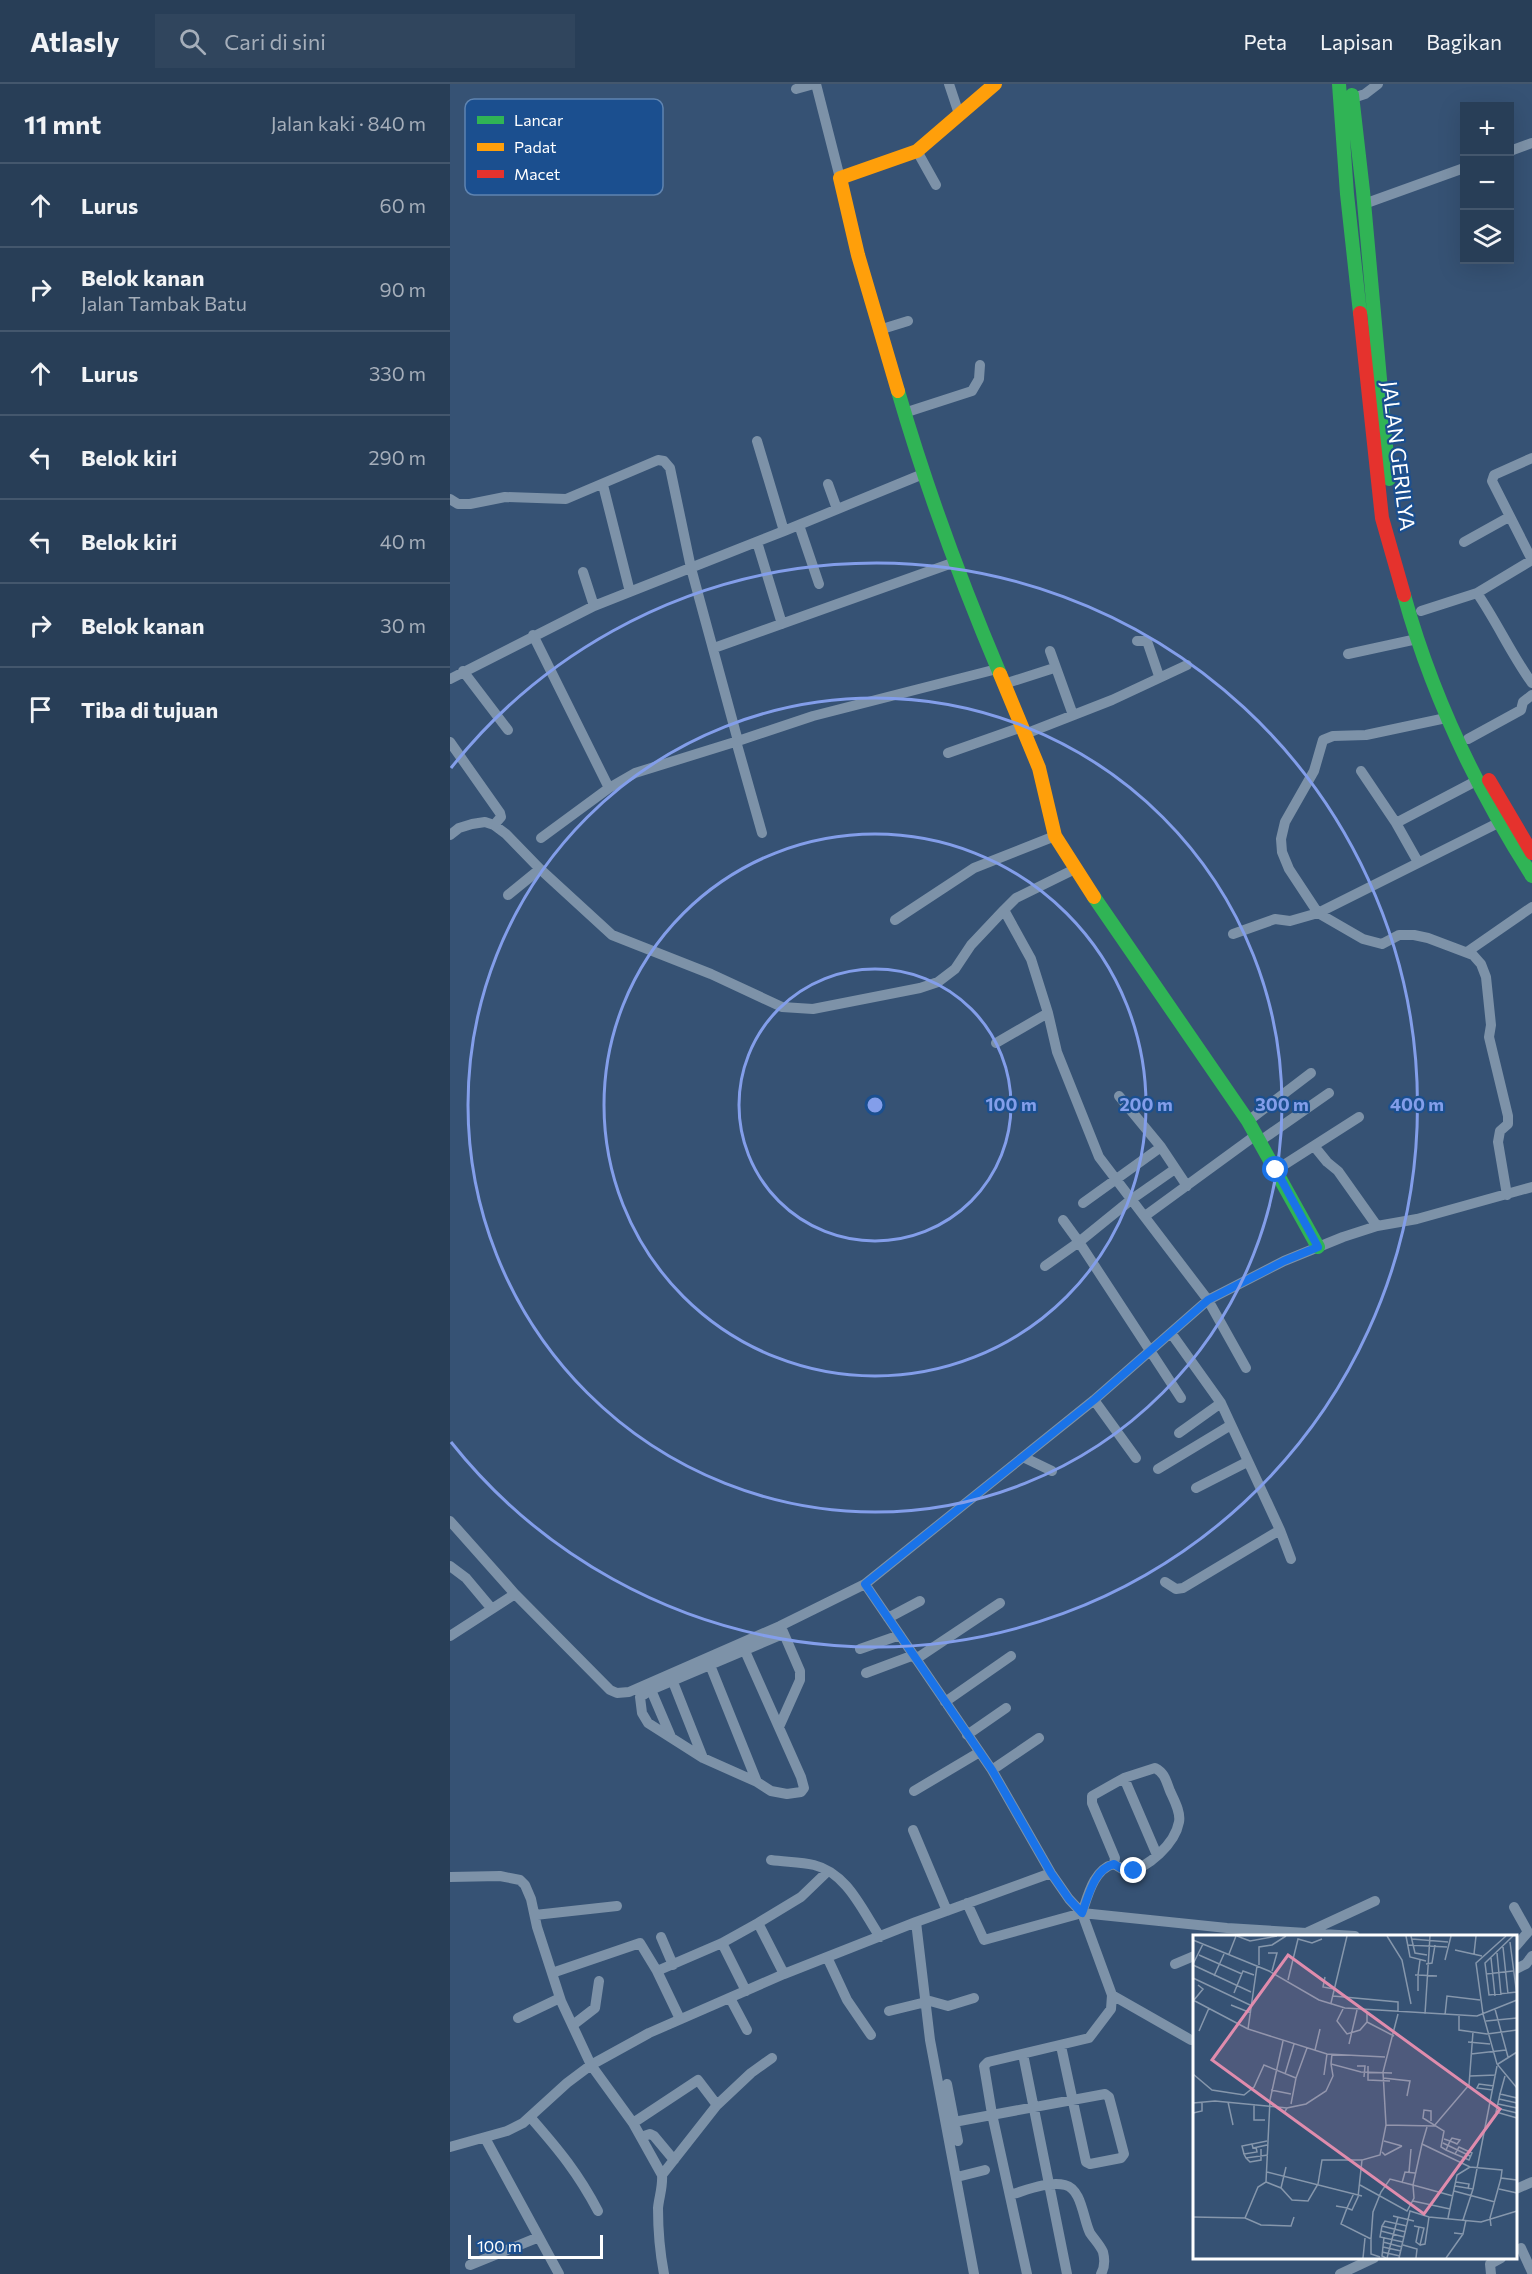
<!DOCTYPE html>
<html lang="id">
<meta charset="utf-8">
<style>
:root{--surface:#283e57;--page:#30455d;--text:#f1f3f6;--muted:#a5aeba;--line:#44576d}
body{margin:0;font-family:Commissioner,sans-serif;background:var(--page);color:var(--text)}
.controls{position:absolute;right:18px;top:18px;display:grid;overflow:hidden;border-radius:0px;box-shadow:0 6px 24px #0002}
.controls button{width:54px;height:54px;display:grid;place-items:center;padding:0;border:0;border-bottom:2px solid var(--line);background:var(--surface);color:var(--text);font:30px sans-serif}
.scale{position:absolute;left:18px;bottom:15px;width:135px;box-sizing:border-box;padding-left:6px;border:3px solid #fff;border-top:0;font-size:16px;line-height:21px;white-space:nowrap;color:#fff;-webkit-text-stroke:4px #1b4f8f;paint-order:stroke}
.stop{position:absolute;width:18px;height:18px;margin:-14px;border:4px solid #1a73e8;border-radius:50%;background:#fff}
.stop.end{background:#1a73e8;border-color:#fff;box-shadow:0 2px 6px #0008}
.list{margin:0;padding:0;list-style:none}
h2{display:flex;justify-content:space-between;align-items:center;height:78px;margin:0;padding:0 24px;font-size:26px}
h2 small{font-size:20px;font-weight:400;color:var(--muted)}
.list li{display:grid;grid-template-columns:39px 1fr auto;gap:18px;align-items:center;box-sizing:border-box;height:84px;padding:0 24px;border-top:2px solid var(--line)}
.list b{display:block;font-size:22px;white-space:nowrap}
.list p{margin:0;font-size:20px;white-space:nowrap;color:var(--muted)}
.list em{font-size:20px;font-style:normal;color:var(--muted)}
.icon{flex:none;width:33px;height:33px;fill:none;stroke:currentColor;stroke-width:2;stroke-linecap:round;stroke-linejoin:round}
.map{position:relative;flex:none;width:1082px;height:2190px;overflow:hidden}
header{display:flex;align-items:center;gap:36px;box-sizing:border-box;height:84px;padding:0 30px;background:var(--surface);border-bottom:2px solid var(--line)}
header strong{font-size:28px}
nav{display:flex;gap:33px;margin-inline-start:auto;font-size:21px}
.search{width:420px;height:54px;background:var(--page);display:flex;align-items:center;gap:15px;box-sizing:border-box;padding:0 21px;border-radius:0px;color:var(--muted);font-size:22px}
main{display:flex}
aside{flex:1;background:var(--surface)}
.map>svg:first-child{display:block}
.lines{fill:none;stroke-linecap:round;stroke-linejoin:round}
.street{stroke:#7d92a8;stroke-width:10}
.fast{stroke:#30b455;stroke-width:14}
.slow{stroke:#ff9f0a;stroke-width:14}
.jam{stroke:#e5322d;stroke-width:14}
.route{stroke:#1a73e8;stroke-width:8}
.ring{fill:none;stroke:#839eea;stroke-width:3}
.labels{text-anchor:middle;stroke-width:4.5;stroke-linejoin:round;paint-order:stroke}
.street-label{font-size:21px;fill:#fff;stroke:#1b4f8f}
.inset-road{fill:none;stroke:#8697ac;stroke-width:1.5}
.view{fill:#e08cad;fill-opacity:0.15;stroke:#e08cad;stroke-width:3}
.inset-edge{fill:none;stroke:#fff;stroke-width:3}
.key{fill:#1b4f8f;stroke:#5f84b1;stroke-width:1.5}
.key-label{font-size:16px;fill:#fff}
.centre{fill:#839eea;stroke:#1b4f8f;stroke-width:3}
.ring-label{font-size:18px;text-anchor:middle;font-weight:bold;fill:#839eea;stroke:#1b4f8f;stroke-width:4.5;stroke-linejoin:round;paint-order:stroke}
</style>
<header>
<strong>Atlasly</strong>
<div class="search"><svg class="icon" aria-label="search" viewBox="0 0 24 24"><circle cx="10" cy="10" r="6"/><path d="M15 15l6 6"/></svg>Cari di sini</div>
<nav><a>Peta</a><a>Lapisan</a><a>Bagikan</a></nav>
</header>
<main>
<aside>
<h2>11 mnt<small>Jalan kaki · 840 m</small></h2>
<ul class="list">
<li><svg class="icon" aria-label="ahead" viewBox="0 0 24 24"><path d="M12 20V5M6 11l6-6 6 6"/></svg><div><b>Lurus</b></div><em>60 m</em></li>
<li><svg class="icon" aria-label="right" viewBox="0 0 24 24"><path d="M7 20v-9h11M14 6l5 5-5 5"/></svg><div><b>Belok kanan</b><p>Jalan Tambak Batu</p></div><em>90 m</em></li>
<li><svg class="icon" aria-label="ahead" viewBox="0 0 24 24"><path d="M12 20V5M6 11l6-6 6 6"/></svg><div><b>Lurus</b></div><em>330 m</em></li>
<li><svg class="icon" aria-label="left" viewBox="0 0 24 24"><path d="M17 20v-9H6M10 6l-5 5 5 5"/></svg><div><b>Belok kiri</b></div><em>290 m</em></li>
<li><svg class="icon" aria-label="left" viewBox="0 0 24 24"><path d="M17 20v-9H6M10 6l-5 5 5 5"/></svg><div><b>Belok kiri</b></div><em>40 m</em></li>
<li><svg class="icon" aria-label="right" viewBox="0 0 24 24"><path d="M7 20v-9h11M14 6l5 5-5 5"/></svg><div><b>Belok kanan</b></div><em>30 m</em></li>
<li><svg class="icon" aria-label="arrive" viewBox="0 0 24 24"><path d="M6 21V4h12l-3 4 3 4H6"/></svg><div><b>Tiba di tujuan</b></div></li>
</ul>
</aside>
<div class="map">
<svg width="1082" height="2190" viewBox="0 0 1082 2190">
<rect width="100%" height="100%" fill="#365274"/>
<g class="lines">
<path class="street" d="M366,0L390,94
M499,0L509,30
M346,5L364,0
M903,14L915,10L928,0
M467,67L486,101
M1060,67L1082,59
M914,120L1014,84
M429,246L458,237
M454,329L522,307L529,295L530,281
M307,357L334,447
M1082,374L1044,391L1042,397L1082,476
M378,400L387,425
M153,401L180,508
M0,415L8,420H20L55,413L116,415L208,376L214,377L220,384L241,484L288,657L185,689L159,704L91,754
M349,441L369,500
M307,458L332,540
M1014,458L1059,433
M133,488L144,522
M1027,509C1047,538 1061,570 1082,599
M971,527L1027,509L1082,476
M83,551L159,704
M687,557H697L709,592
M264,564L505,478
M600,567L623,631
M898,570L967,555
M13,587L58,646
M0,595L144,522L334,447L473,390
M554,600L601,585
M996,634L916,651L883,652L873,656L864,687L835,738L831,755L832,768L839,785L868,829L913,855L932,860L949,851H964L978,854L1023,871L1031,880L1036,893L1041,941L1039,953L1058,1032V1040L1050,1047L1048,1058L1057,1111
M575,650L662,616L737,581
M1018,655L1071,626L1073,618L1082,611
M286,657L312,749
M288,657L363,632L547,585
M0,658L50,729L51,733L44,741
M498,669L572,643
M911,687L946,739L968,778
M946,739L1026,697
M0,751L9,744L22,740L35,738L44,741L56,750L90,785L162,851L261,890L332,923L363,925L470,904L488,898L505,885L521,861L554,826
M627,784L566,814L554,826L581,875L598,929L607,968L649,1073L758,1216L796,1284
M58,811L90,785
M445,836L524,784L605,752
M783,850L825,835L840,837L868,829L1048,739
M1017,868L1082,823
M546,959L598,929
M798,1037L861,989
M810,1057L879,1009
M864,1062L877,1078L888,1087L927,1142
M711,1063L737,1102
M725,1085L682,1115L629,1158L731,1314
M826,1086L909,1033
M633,1119L711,1063L669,1012
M695,1132L806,1051
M595,1182L629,1158L613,1136
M644,1316L686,1374
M729,1349L771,1319
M573,1373L602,1387
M708,1385L781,1341
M746,1404L797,1378
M0,1437L65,1510
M830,1446L841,1475
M0,1482L16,1494L42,1525
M715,1498L726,1505L733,1504L830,1446L771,1319L721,1249
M415,1500L542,1686L601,1789L619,1815L632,1829L777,1844L905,1852
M438,1534L470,1517
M0,1552L65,1510L160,1606L167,1609L179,1608L330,1542L415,1500L644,1316L758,1216L834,1177L893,1153L927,1142L967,1135L1082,1103
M410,1565L450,1551
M295,1567L351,1693L354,1704L351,1708L337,1710L321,1707L307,1698L253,1674L198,1639L192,1629L190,1613L201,1606L333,1550
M466,1575L550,1519
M260,1581L307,1698
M416,1589L464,1571
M223,1598L253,1674
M201,1606L221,1653
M495,1618L561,1572
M329,1643L350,1596V1587L331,1543
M517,1651L556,1624
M542,1686L589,1654
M674,1694L707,1771
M464,1707L528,1669
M463,1746L497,1827
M321,1776C335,1778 351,1778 364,1781C397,1789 412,1826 430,1853
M0,1793L50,1792L70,1796L75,1801L81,1815L87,1843L111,1917L141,1981L199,1949L334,1890L466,1838
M517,1819L534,1856L632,1829
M1064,1823L1078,1848L1066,1862
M85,1831L167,1822
M308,1839L334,1890
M858,1848L925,1817
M211,1853L223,1881
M272,1859L296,1907
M377,1873L397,1916L421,1951
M725,1880L744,1872
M1066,1885L1076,1880L1082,1872
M207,1887L272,1859L308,1839L351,1813L378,1787
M102,1889L190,1859L207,1887L230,1935
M662,1911L741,1956
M280,1914L297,1946
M439,1927L480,1917L498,1922L524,1914
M68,1934L110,1914
M123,1941L145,1924L149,1897
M573,1970L617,2190
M497,2000L508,2057
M267,2021L301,1989L322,1974
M81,2034C109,2066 128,2089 148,2127
M504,2038L655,2010L659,2013L674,2070L671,2074L640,2080L636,2078L611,1962
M183,2039L248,1996L267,2021L212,2091
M191,2053L200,2050L204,2052L224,2076
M35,2054L109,2190
M0,2063L57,2047L73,2039L117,1999L141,1981L183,2039L212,2091C213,2103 209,2113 208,2124C208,2146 210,2169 214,2190
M507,2093L535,2086
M1066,2105L1082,2098
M560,2111C577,2106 598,2097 615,2101C632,2105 633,2135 640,2149C644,2155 650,2161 653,2168C655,2176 655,2183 651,2190
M1071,2164L1082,2188
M20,2181L89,2153
M524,2190L480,1956L466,1838L601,1789
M577,2190L542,2030L534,1982L538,1978L639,1954L661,1925L662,1911L632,1829C638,1811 644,1785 664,1780L665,1774L642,1719V1712L674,1694L705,1684C715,1689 716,1697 720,1707C724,1716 731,1728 729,1738C725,1760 698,1784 677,1788L664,1780
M890,2190L924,2174
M1041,2190L1040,2180L1051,2174"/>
<path class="fast" d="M889,0L897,110L910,229
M902,11L913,107L939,395
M448,307C476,403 511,498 550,590
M954,511C982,612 1026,704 1082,792
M644,813L798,1037L868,1163"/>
<path class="slow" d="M448,307L408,171L390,94L467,67L545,0
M550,590L589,684L605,752L644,813"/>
<path class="jam" d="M910,229L932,434L954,511
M1039,696L1082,769"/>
</g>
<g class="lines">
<path class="route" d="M684,1787L677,1788L664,1780C644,1785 639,1811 632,1829L619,1815L601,1789L542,1686L415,1500L644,1316L758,1216L834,1177L868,1163L826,1086"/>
</g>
<g class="ring">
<circle cx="425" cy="1021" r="136"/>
<circle cx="425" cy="1021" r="271"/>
<circle cx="425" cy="1021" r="407"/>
<path d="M1 684A542 542 0 1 1 1 1358"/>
</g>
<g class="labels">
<g class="street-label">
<text transform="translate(948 372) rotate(83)" y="7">JALAN GERILYA</text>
</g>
</g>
<g transform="translate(743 1851)">
<rect width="324" height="324" fill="#365274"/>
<path class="inset-road" d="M44,1L57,6L84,1M194,1L209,25L218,69M213,1L217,22L233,26M218,1L222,18L234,20M320,1L292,28L296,60L324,57M219,4L255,7M0,5L76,36L126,65L152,73L284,81L324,65M317,7L324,61M215,10L254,12M310,12L315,59M262,15L289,21M75,18H84L79,36M304,18L308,60M36,19L43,1M281,19L283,1M6,20L49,39M298,23L302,61M227,25L225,40L244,41M252,25L258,1M0,29L10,9M233,29L239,28L242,10M0,30L58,57M66,30V12L79,10L93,1M64,31L55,94L134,119L192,122M293,39L320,36M222,40H225V56M21,41L31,19M132,42L130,52L141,54M0,43L57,70M95,45L105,4L119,8L129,4M41,58L50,36L61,40M140,61L205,67V77M0,65L55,94M1,65L10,54L5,50M138,68L154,1M38,70L58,78M150,74L144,86L154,99L167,95L174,87V76M302,74L315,122M205,79L190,137L193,190L187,220L169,225L165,262L159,275L154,273L148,289L178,304L180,277L188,257L197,244L220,250L229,209M232,79L237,1M290,79L283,28L313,1M290,79L304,129L324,153M252,80L254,61L287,65M266,80V95L294,99L324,95M293,86L324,83M174,87L201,101M6,96L16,73M275,107L297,109M156,109L164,75M122,115L127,94M139,119L138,129L168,137L199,138M278,119L313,115M305,129L324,117M164,131H172L171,142M175,131V145L197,146M0,139L19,155L51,160L61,152L71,130L103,143L98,169M92,139L101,109M131,140L134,119M277,141L303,140M103,143L114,113M190,143L217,146L214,161M78,155L98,159M300,155L284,153L286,149L301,151M307,159L312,141M324,163L307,159L303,177L324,183M306,164L324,168M35,167L40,190M0,168L22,166L94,173M61,169V185H72M305,169L324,173M303,173L324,178M0,178L9,176V167M91,178L94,173L113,169L133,156L140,141L138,129M238,186V176L231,175L230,183L251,196L248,212L253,215L276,225L279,218L266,212L262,219M193,190L241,191L276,150L280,97M234,192L229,209L277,232L309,235L308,243L324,245M251,204L257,206L262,208L264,209L267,205L259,203L257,206L253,215M74,206L59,209L60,213L74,210M191,206L209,211M250,208L277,221M63,212L64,217L51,219L53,223L75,220M189,217L192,220L209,211M51,219L49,211L59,209M53,223L57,227L68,225V214M74,237L169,261M216,237L218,214M73,247L88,253L99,265L115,266L125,249L129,225H169M263,247L276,249L275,254M209,248L212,237L222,238M167,250L214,276L221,263L220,250L260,261M262,251L280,254L270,285M88,253L93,232M280,254L304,131M306,254L324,258M261,256L302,267M220,266L257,274M143,271L154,273L161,258M200,281L221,286M0,282L52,283L65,252L73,247L77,165L90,106M52,283L68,290L98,291L101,282M255,283L264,240L277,232M189,291L213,297M221,291L231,293L227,310L223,307L226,292M298,291L297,283L308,243M188,296L211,302M261,298L270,299L273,285M191,302L189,321L193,323M178,304V319L187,322M190,307L209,312M210,307L187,302L189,291L192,286L214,291M210,310L224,314L223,323M227,310L232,309L236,282M190,312L208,316M189,317L207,321M170,323L172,303M194,323L205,282M206,323L217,276L236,282L288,287L324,276M253,323L270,299"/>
<path class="view" d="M95,20L307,174L231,279L19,125Z"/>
<rect width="324" height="324" class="inset-edge"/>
</g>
<rect x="15" y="15" width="198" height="96" rx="9" class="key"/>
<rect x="27" y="32" width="27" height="8" fill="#30b455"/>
<rect x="27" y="59" width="27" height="8" fill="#ff9f0a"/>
<rect x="27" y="86" width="27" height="8" fill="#e5322d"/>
<g class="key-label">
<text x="64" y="42">Lancar</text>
<text x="64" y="69">Padat</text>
<text x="64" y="96">Macet</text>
</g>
<circle cx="425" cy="1021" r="9" class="centre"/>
<g class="ring-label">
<text x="561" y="1027">100 m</text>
<text x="696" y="1027">200 m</text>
<text x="832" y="1027">300 m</text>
<text x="967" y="1027">400 m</text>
</g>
</svg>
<div class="controls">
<button>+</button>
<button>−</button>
<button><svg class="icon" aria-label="layers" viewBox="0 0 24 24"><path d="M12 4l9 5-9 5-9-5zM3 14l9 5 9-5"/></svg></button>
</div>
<div class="scale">100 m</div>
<div class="stop" style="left:826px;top:1086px"></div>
<div class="stop end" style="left:684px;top:1787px"></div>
</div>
</main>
